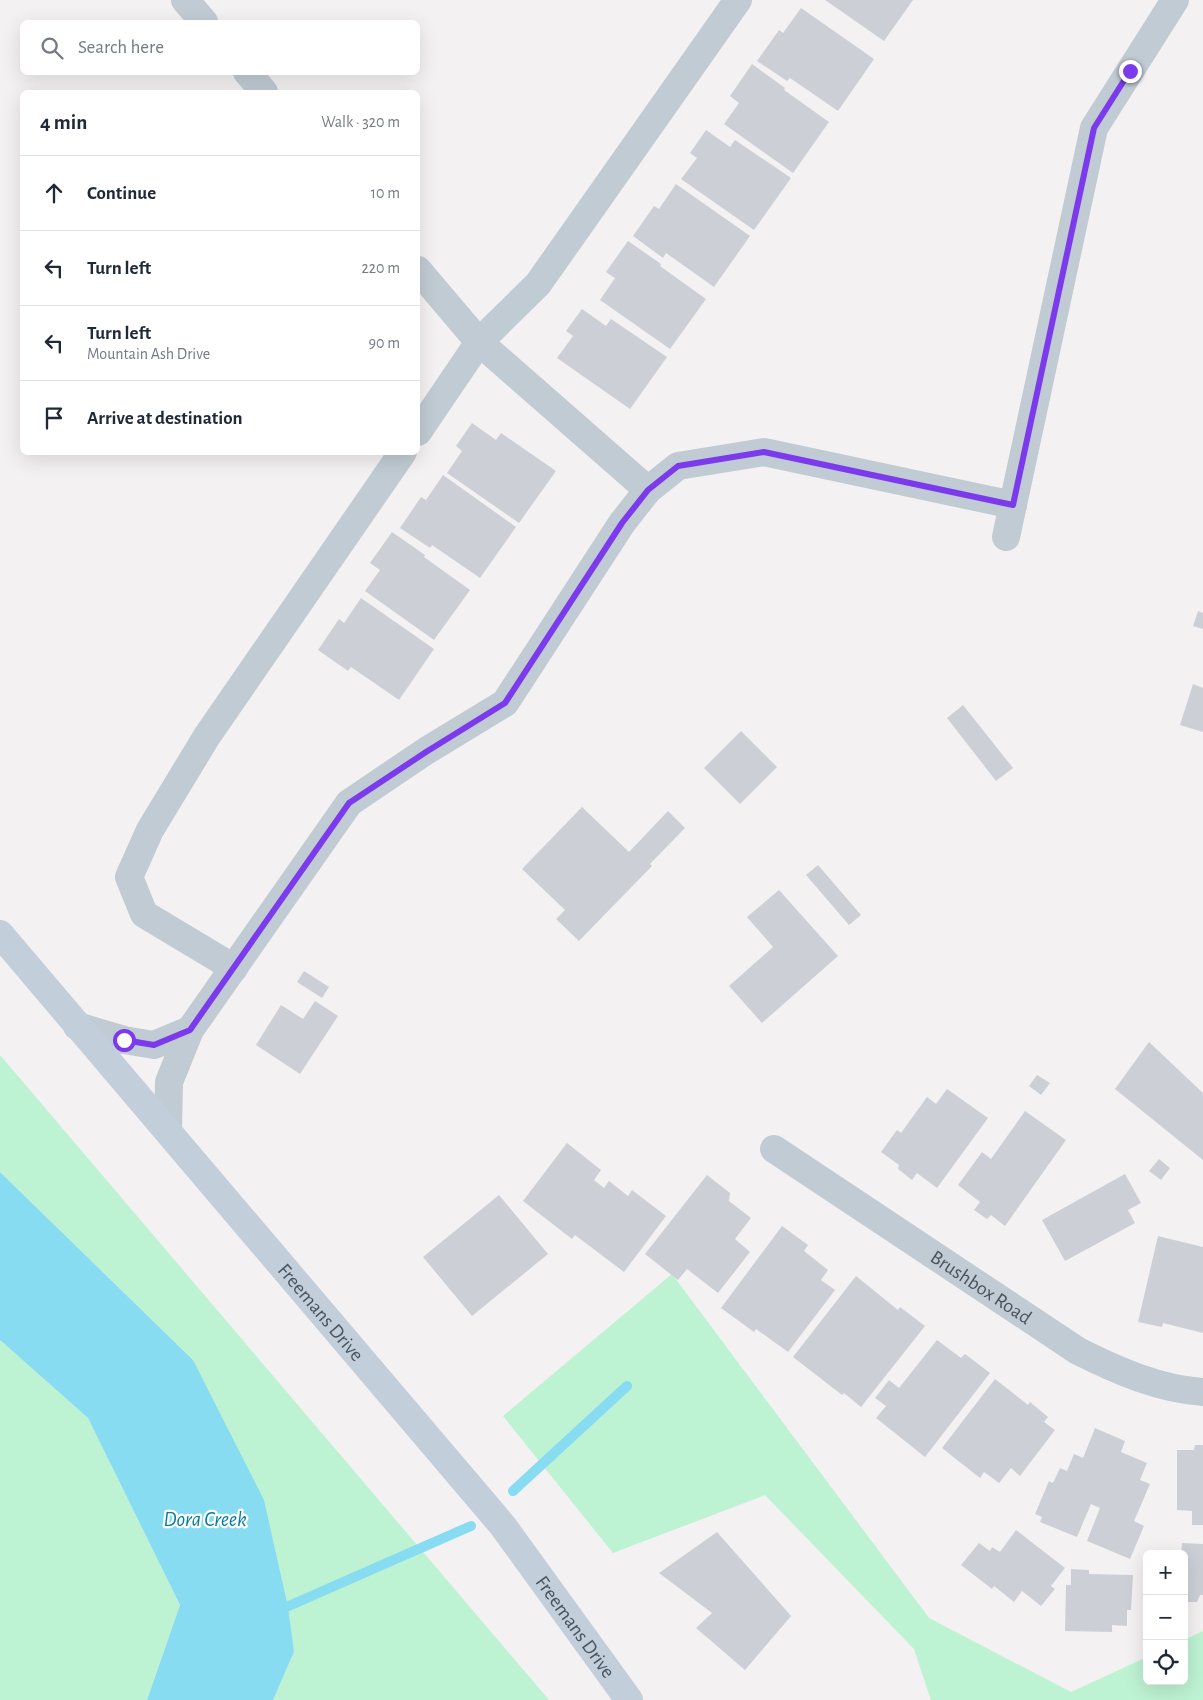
<!DOCTYPE html>
<meta charset="utf-8">
<style>
:root{--surface:#fff;--page:#f6f6f7;--text:#1f2937;--muted:#747a83;--line:#e0e1e3}
body{margin:0;font-family:"Alegreya Sans",sans-serif;background:var(--page);color:var(--text)}
.controls{position:absolute;right:15px;bottom:15px;display:grid;overflow:hidden;border-radius:8px;box-shadow:0 5px 20px #0002}
.controls button{width:45px;height:45px;display:grid;place-items:center;padding:0;border:0;border-bottom:1px solid var(--line);background:var(--surface);color:var(--text);font:25px sans-serif}
.stop{position:absolute;width:15px;height:15px;margin:-11px;border:4px solid #7c3aed;border-radius:50%;background:#fff}
.stop.end{background:#7c3aed;border-color:#fff;box-shadow:0 1px 5px #0008}
.list{margin:0;padding:0;list-style:none}
h2{display:flex;justify-content:space-between;align-items:center;height:65px;margin:0;padding:0 20px;font-size:21px}
h2 small{font-size:16px;font-weight:400;color:var(--muted)}
.list li{display:grid;grid-template-columns:32px 1fr auto;gap:15px;align-items:center;box-sizing:border-box;height:75px;padding:0 20px;border-top:1px solid var(--line)}
.list b{display:block;font-size:19px;white-space:nowrap}
.list p{margin:0;font-size:16px;white-space:nowrap;color:var(--muted)}
.list em{font-size:16px;font-style:normal;color:var(--muted)}
.icon{flex:none;width:28px;height:28px;fill:none;stroke:currentColor;stroke-width:2;stroke-linecap:round;stroke-linejoin:round}
.map{position:relative;flex:none;width:1203px;height:1700px;overflow:hidden}
.search{position:absolute;background:var(--surface);box-shadow:0 5px 20px #0002;left:20px;top:20px;width:400px;height:55px;display:flex;align-items:center;gap:12px;box-sizing:border-box;padding:0 18px;border-radius:8px;color:var(--muted);font-size:19px}
.panel{position:absolute;background:var(--surface);box-shadow:0 5px 20px #0002;left:20px;top:90px;width:400px;height:365px;border-radius:8px}
.map>svg:first-child{display:block}
.green{fill:#bdf2d2}
.water{fill:#88dcf2}
.lines{fill:none;stroke-linecap:round;stroke-linejoin:round}
.stream{stroke:#88dcf2;stroke-width:10}
.building{fill:#ccd0d6}
.street{stroke:#c1cbd3;stroke-width:28}
.secondary{stroke:#c2ceda;stroke-width:28}
.route{stroke:#7c3aed;stroke-width:6}
.labels{text-anchor:middle;stroke-width:4.5;stroke-linejoin:round;paint-order:stroke}
.street-label{font-size:20px;fill:#475460;stroke:#fff}
.water-label{font-size:21px;font-style:italic;fill:#057e9e;stroke:#fff}
</style>
<div class="map">
<svg width="1203" height="1700" viewBox="0 0 1203 1700">
<rect width="100%" height="100%" fill="#f3f1f1"/>
<path class="green" d="M0,1055L549,1700H273L294,1652L193,1360L0,1172Z
M672,1274L929,1618L1071,1692L1147,1657V1681H1184V1640L1203,1631V1700H931L914,1649L765,1495L613,1553L503,1416Z
M0,1340L88,1418L180,1605L147,1700H0Z"/>
<path class="water" d="M0,1172L193,1360L264,1500L288,1607L294,1652L273,1700H147L180,1605L88,1418L0,1340Z"/>
<g class="lines">
<path class="stream" d="M513,1491L627,1386
M275,1612L471,1526"/>
</g>
<path class="building" d="M825,0H913L884,41Z
M801,8L874,59L838,111L790,78L787,81L757,61L779,30L783,33Z
M752,64L785,88L784,90L829,122L793,173L724,124L739,103L730,96Z
M706,130L730,147L735,140L791,178L754,230L681,179L697,158L690,153Z
M676,184L750,236L714,287L666,253L663,258L633,236L654,206L659,209Z
M628,241L661,264L660,266L706,299L670,349L600,300L615,278L606,272Z
M582,309L606,326L611,319L667,357L630,409L557,358L573,336L566,331Z
M472,423L496,440L501,433L556,471L519,523L447,473L462,451L456,446Z
M443,475L516,527L480,578L432,545L430,548L400,528L421,497L426,500Z
M392,532L425,555L424,557L470,590L434,640L365,591L380,570L370,563Z
M361,598L434,649L399,700L351,667L348,671L318,650L339,619L344,623Z
M1198,611L1203,613V629L1193,626Z
M1193,684L1203,688V732L1180,725Z
M963,705L1013,768L996,781L947,718Z
M741,731L777,767L740,804L704,768Z
M582,807L629,852L668,811L685,828L650,864L652,866L579,941L556,919L565,910L522,869Z
M818,865L861,915L849,925L806,875Z
M779,890L838,956L762,1023L729,986L773,947L747,917Z
M304,971L329,987L322,998L297,982Z
M315,1001L338,1016L300,1074L256,1045L281,1005L303,1019Z
M1149,1042L1203,1093V1160L1115,1089Z
M1037,1075L1050,1083L1041,1095L1029,1086Z
M947,1089L988,1118L937,1188L917,1173L912,1180L898,1169L899,1165L881,1152L897,1130L901,1133L927,1097L936,1104Z
M1025,1111L1066,1140L1005,1226L991,1215L987,1219L974,1210L980,1202L958,1185L982,1152L991,1159Z
M567,1143L601,1170L594,1180L604,1188L609,1181L628,1196L632,1190L666,1216L624,1272L575,1235L572,1239L523,1201Z
M1159,1159L1170,1168L1161,1180L1149,1171Z
M1125,1174L1141,1203L1128,1210L1135,1223L1065,1261L1042,1220Z
M707,1175L730,1193L729,1201L751,1218L735,1239L750,1252L718,1293L687,1269L678,1280L645,1254Z
M499,1195L548,1254L472,1316L423,1257Z
M782,1226L808,1245L804,1251L828,1270L821,1280L835,1290L788,1352L756,1329L754,1332L721,1308Z
M1158,1236L1203,1247V1333L1163,1323L1162,1327L1138,1322Z
M856,1276L898,1310L900,1307L925,1326L861,1407L844,1393L842,1395L793,1357Z
M937,1340L961,1358L965,1354L990,1373L925,1457L876,1418L886,1406L875,1398L889,1380L899,1388Z
M995,1379L1028,1405L1030,1402L1048,1417L1044,1422L1055,1430L1020,1476L1011,1468L999,1483L984,1472L980,1478L942,1448Z
M1095,1428L1125,1441L1121,1452L1147,1463L1140,1480L1150,1484L1134,1521L1144,1526L1130,1559L1087,1541L1100,1508L1091,1504L1077,1537L1040,1522L1042,1517L1035,1514L1049,1481L1053,1483L1060,1468L1067,1471L1074,1454L1083,1458Z
M1195,1445H1203V1525H1192V1511L1177,1510V1450H1194Z
M1016,1530L1065,1568L1051,1586L1055,1589L1041,1606L1022,1591L1014,1602L994,1586L992,1589L961,1565L979,1543L990,1551L992,1547L1000,1552Z
M717,1532L791,1616L745,1670L696,1628L712,1613L659,1573Z
M1182,1543L1203,1544V1595H1200L1197,1602H1184V1554H1181Z
M1071,1569L1089,1570V1574L1133,1575L1131,1610H1127V1626L1112,1625V1632L1065,1631L1066,1585H1071Z"/>
<g class="lines">
<g class="street">
<path d="M185,0L204,22"/>
<path d="M247,72L264,92"/>
<path d="M418,270L479,342L648,490"/>
<path d="M418,432L479,342L538,284L738,0"/>
<path d="M1006,537L1094,128L1175,0"/>
<path d="M234,968L144,914L129,877L150,830L207,736L403,452"/>
<path d="M77,1026L124,1040L154,1045L190,1030"/>
<path d="M168,1131L169,1082L190,1030L349,803L426,751L505,703L622,523L648,490L678,466L764,452L1013,505"/>
<path id="s1" d="M774,1149L1078,1351C1118,1371 1159,1389 1203,1392"/>
</g>
<path class="secondary" id="s2" d="M0,934L503,1526L629,1700"/>
</g>
<g class="lines">
<path class="route" d="M124,1040L154,1045L190,1030L349,803L426,752L505,703L622,523L648,490L678,466L764,452L1013,505L1094,128L1130,71"/>
</g>
<g class="labels">
<g class="street-label">
<text dy="7" stroke="none"><textPath href="#s1" startOffset="249">Brushbox Road</textPath></text>
<text dy="7" stroke="none"><textPath href="#s2" startOffset="496">Freemans Drive</textPath></text>
<text dy="7" stroke="none"><textPath href="#s2" startOffset="901">Freemans Drive</textPath></text>
</g>
<g class="water-label">
<text x="205" y="1526">Dora Creek</text>
</g>
</g>
</svg>
<div class="controls">
<button>+</button>
<button>−</button>
<button><svg class="icon" aria-label="locate" viewBox="0 0 24 24"><circle cx="12" cy="12" r="6"/><path d="M12 2v4M12 18v4M2 12h4M18 12h4"/></svg></button>
</div>
<div class="stop" style="left:124px;top:1040px"></div>
<div class="stop end" style="left:1130px;top:71px"></div>
<div class="search"><svg class="icon" aria-label="search" viewBox="0 0 24 24"><circle cx="10" cy="10" r="6"/><path d="M15 15l6 6"/></svg>Search here</div>
<section class="panel">
<h2>4 min<small>Walk · 320 m</small></h2>
<ul class="list">
<li><svg class="icon" aria-label="ahead" viewBox="0 0 24 24"><path d="M12 20V5M6 11l6-6 6 6"/></svg><div><b>Continue</b></div><em>10 m</em></li>
<li><svg class="icon" aria-label="left" viewBox="0 0 24 24"><path d="M17 20v-9H6M10 6l-5 5 5 5"/></svg><div><b>Turn left</b></div><em>220 m</em></li>
<li><svg class="icon" aria-label="left" viewBox="0 0 24 24"><path d="M17 20v-9H6M10 6l-5 5 5 5"/></svg><div><b>Turn left</b><p>Mountain Ash Drive</p></div><em>90 m</em></li>
<li><svg class="icon" aria-label="arrive" viewBox="0 0 24 24"><path d="M6 21V4h12l-3 4 3 4H6"/></svg><div><b>Arrive at destination</b></div></li>
</ul>
</section>
</div>
